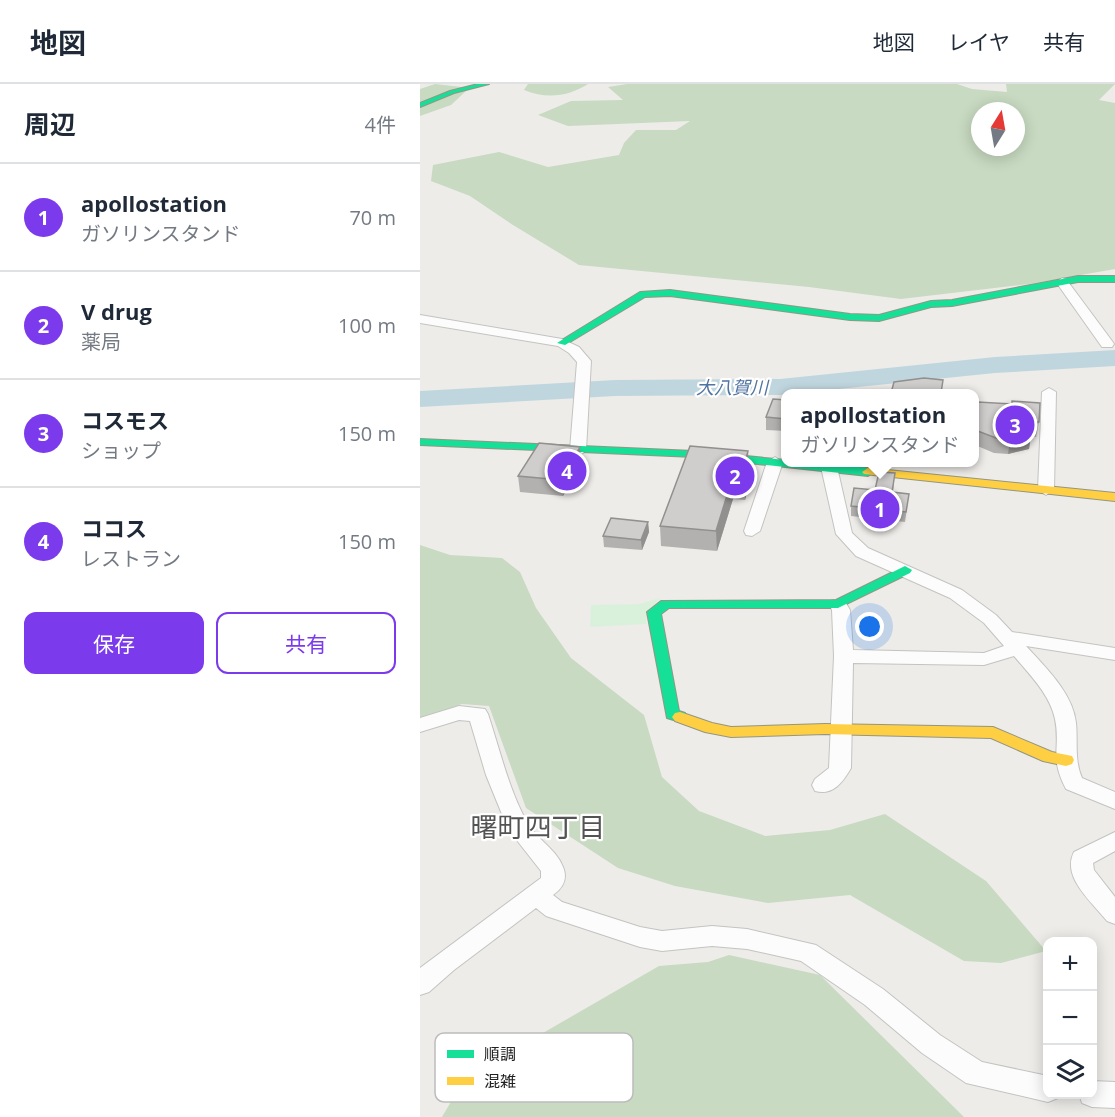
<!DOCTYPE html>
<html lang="ja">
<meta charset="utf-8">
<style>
:root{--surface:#fff;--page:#f2f2f3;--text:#1f2937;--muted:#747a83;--line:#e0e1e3;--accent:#7c3aed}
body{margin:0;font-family:"Open Sans","Noto Sans JP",sans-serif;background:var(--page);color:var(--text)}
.controls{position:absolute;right:18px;bottom:18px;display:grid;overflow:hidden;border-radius:12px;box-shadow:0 3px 15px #0003}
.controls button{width:54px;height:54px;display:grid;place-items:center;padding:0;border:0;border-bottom:2px solid var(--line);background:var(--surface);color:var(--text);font:30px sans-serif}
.compass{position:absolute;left:551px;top:18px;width:54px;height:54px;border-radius:50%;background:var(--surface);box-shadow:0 3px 15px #0003;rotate:11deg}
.you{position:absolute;left:450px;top:543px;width:21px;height:21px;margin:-15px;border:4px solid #fff;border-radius:50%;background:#1a73e8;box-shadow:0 0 0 9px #1a73e833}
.badge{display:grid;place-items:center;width:39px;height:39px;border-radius:50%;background:var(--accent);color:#fff;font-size:20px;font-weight:700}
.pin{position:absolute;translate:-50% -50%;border:3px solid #fff;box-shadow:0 2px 6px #0006}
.popup{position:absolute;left:361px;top:305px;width:198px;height:78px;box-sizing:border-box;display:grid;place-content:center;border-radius:12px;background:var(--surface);filter:drop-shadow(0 2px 4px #0005);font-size:20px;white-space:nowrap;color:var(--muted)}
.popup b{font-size:22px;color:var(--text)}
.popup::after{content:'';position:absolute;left:50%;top:100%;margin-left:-12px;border:12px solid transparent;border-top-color:var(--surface)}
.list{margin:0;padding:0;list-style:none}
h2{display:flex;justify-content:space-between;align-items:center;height:78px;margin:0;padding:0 24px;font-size:26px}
h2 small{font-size:20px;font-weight:400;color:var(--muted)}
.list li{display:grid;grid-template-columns:39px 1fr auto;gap:18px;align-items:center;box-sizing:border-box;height:108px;padding:0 24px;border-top:2px solid var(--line)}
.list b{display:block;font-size:22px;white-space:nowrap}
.list p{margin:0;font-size:20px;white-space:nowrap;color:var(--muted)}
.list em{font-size:20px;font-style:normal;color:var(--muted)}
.actions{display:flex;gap:12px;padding:18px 24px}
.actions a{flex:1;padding:14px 0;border:2px solid var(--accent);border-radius:12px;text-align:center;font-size:21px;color:var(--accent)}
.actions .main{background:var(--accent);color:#fff}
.icon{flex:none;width:33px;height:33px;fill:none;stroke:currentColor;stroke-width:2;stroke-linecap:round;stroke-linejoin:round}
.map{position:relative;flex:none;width:695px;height:1033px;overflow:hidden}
header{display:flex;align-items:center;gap:36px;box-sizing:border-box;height:84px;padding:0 30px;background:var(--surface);border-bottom:2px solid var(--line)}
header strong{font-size:28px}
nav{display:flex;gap:33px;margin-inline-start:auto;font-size:21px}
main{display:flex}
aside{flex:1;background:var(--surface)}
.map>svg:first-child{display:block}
.forest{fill:#c8dac1;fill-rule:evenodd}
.park{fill:#d9f1db}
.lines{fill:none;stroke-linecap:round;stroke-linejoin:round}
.river{fill:#c0d6de;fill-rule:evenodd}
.street-casing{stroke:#c3c3c1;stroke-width:2}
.fast-casing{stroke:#939682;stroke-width:2}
.slow-casing{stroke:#939682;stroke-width:2}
.street{fill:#fcfcfc;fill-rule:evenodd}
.fast{fill:#16e098;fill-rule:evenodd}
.slow{fill:#ffcf43;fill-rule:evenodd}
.wall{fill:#b3b1af}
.shaded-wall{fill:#92908f}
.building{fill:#d0cecc;stroke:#92908f;stroke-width:1.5}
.labels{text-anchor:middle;stroke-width:4.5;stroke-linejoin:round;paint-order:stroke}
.far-water-label{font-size:18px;font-style:italic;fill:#5174a0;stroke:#fff}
.near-neighbourhood-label{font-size:27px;fill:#535353;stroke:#fff}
.key{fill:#fff;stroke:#bcbcbc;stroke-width:1.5}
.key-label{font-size:16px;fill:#202020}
</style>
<header>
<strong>地図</strong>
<nav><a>地図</a><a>レイヤ</a><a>共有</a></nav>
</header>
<main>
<aside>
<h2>周辺<small>4件</small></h2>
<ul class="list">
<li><span class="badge">1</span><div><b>apollostation</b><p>ガソリンスタンド</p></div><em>70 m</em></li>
<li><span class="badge">2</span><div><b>V drug</b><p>薬局</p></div><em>100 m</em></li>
<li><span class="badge">3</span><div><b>コスモス</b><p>ショップ</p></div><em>150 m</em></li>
<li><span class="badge">4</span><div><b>ココス</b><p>レストラン</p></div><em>150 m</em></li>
</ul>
<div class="actions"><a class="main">保存</a><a>共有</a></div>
</aside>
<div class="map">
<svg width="695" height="1033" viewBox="0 0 695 1033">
<rect width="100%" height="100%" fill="#edece9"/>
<path class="forest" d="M15,0L42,3L46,7L31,21L0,32V5Z
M108,0H168C147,13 127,15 104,6Z
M207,0H537L552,5L587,8L586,0H695L679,16L695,19V185L609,200L481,215L389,203L159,181L93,141L50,112L11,97L13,81L79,68L128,83L199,71L204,59L216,46H256L270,37L148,42L118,31L151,17L203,16L188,3ZM560,27H596V63H560Z
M0,461L30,471L82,474L100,488L116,524L151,574L224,631L242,693L279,727L345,752L410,746L465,730L566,797L626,867L581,879L544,877L430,811L348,819L255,802L198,784L106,724L69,622L42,620L0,635Z
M309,871L400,891L544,1033H22L45,994L239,882L288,878Z"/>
<path class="park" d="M240,514L227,528L226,540L170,543L171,521L219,520Z"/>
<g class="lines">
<path class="river" d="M695,266V282L575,289L360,311L195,312L0,323V307L195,296L360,295L575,273Z"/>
<g class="street-casing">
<path id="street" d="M642,194L646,195L692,257L694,260L692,263H682L636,198Z
M0,231L142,255L159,263L171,277L166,366L163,369L158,371L150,366L157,278L149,269L138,262L0,239Z
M629,304L636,308L634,406L626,411L618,406L622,308Z
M355,373L363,378L340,447L332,452L326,451L324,447L347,378Z
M410,378L417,383L432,449L448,464L542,506L576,531L592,548L695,564V576L606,562C625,583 653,609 656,639C658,658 654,675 662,694L695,708V725L646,705C629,673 641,664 635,635C630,611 610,591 594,572L564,581L433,579L431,684C423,698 413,712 395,707L392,701L395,695L409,684L414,572L412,526L409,520L412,516H424L430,526L433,566L564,569L584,562L564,539L530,514L436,472L416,450L401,383L404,380Z
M39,622L65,625L68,630C80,666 89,707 108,740C117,755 137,766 143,783C148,795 143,804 133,811L142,818L220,843L242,847L292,842L327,845L396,861L463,905L520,951L562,978L628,992V1010H639L638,1014L628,1018L546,999L502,969L445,921L381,877L327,865L292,862L242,867L220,863L126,832L116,824L34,886L9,908L0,911V884L121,794V787L88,745L66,691L50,637L39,636L0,648V634Z
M695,748V767L673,779L674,786L695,813V840L687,837C672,818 641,793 654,768Z
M672,997L695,998V1024L672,1023L662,1019L659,1010H672Z"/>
</g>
<g class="fast-casing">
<path id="fast" d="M58,0H69L34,9L0,23V19L30,7Z
M658,192H695V198H658L532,222L511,223L459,237L430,236L250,212L225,213L145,261L137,259L220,208L250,206L430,230L459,231L511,217L532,216Z
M0,355L274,367L366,376V378H390L448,384L454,388L448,392L274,373L0,361Z
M485,482L492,486L490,489L418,524H249L241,530L259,627L265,629L268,633L265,637L260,638L247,634L227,528L241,517L416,516Z"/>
</g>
<g class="slow-casing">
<path id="slow" d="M448,384L695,409V417L444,390L442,388Z
M260,628L292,639L311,643L405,640L573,643L632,668L652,672L654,676L652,680L646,682L623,677L571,654L405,650L311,653L285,648L255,637L252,633L255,629Z"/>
</g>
<use href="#street" class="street"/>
<use href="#fast" class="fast"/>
<use href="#slow" class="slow"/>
</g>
<path class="wall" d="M366,316V347L346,346V333Z
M558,318L619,338L616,353L611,352L609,365L588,370L574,369L555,361V343Z
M328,367L329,401L325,416L313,415L297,467L241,462L240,442Z
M161,378L143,412L100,408L98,392Z
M474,400L473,408L489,410L485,438L431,432V422L455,406Z
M228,438L229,448L222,466L184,463L183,452Z"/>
<path class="shaded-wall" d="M611,350L609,365L588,370L590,356Z
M160,363L161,378L143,412L141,396Z
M328,367L329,401L325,416L324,382Z
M312,395L313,415L297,467L296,447Z
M228,438L229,448L222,466L221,456Z"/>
<path class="building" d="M504,294L523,296L521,309H471L474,298Z
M353,315L366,316V335L346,333Z
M592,317L620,319L619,338H612L611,350L590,356L576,354L555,346L558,318L592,320Z
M119,359L160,363L141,396L98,392Z
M270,362L328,367L324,382H329L325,397L312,395L296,447L240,442Z
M459,388L475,389L472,408L489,410L486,428L431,422L434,404L455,406Z
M191,434L228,438L221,456L183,452Z"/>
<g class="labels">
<g class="far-water-label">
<text x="312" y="310">大八賀川</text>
</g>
<g class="near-neighbourhood-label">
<text x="118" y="753">曙町四丁目</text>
</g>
</g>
<rect x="15" y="949" width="198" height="69" rx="9" class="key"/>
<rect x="27" y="966" width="27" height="8" fill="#16e098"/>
<rect x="27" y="993" width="27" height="8" fill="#ffcf43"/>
<g class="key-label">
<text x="64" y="976">順調</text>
<text x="64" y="1003">混雑</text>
</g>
</svg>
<div class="controls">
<button>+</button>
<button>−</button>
<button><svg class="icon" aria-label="layers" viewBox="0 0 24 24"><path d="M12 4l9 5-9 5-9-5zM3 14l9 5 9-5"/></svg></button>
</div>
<svg class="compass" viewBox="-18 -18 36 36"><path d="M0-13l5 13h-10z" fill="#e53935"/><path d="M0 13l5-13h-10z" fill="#747a83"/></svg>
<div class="you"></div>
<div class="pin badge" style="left:460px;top:425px">1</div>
<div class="popup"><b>apollostation</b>ガソリンスタンド</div>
<div class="pin badge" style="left:315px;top:392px">2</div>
<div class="pin badge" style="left:595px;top:341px">3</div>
<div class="pin badge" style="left:147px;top:387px">4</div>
</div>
</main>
